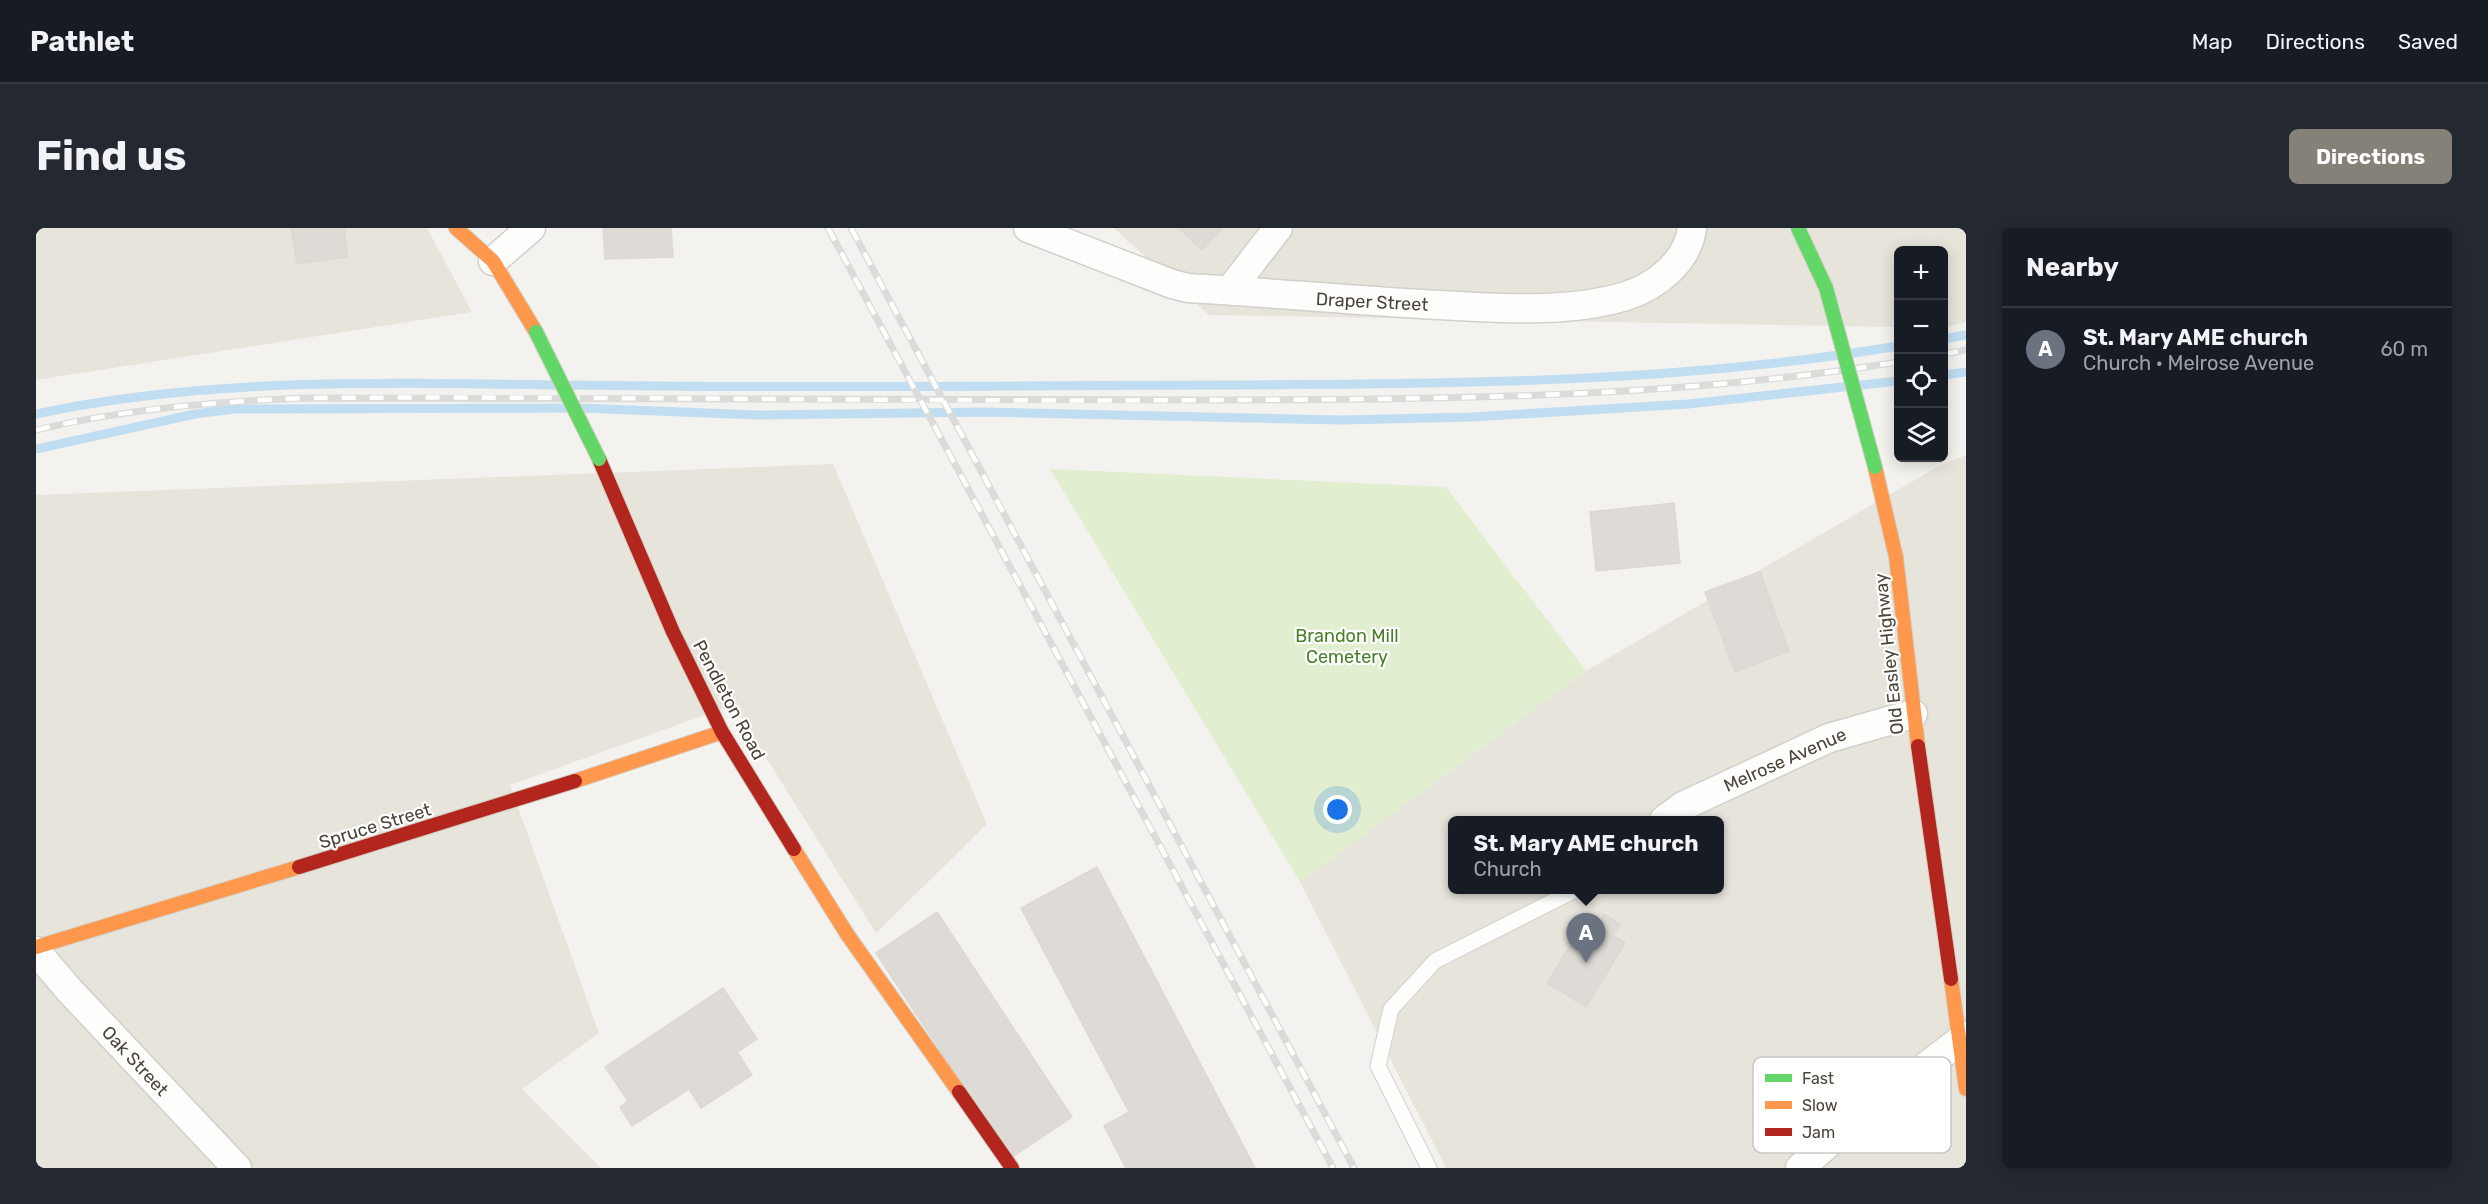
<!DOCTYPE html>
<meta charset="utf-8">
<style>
:root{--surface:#171b24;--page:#242831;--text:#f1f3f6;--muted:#9ea1a6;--line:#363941;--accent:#868178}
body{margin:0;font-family:Rubik,sans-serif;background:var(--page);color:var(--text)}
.controls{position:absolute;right:18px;top:18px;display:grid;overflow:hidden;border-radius:9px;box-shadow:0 3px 15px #0003}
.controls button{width:54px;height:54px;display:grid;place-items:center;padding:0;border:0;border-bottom:2px solid var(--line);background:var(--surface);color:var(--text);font:30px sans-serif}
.you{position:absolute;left:1302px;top:582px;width:21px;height:21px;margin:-15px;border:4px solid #fff;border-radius:50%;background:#1a73e8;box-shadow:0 0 0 9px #1a73e833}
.badge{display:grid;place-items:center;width:39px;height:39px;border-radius:50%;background:var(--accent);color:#fff;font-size:20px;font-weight:700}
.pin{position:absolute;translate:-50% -50px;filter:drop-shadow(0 2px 3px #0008)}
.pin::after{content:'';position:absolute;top:32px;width:21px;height:18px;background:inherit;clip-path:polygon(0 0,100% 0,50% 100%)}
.popup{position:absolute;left:1412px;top:588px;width:276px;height:78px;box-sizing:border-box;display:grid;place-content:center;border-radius:9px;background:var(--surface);filter:drop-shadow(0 2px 4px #0005);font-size:20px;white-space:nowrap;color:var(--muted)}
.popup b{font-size:22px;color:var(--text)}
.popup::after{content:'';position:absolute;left:50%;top:100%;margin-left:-12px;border:12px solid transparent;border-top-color:var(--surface)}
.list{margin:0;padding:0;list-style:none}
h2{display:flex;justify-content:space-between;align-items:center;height:78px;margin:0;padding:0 24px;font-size:26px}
h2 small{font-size:20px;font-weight:400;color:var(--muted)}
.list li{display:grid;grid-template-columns:39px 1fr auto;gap:18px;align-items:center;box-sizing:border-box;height:84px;padding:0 24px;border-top:2px solid var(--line)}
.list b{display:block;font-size:22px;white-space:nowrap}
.list p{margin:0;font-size:20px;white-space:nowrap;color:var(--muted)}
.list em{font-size:20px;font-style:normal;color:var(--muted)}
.icon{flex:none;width:33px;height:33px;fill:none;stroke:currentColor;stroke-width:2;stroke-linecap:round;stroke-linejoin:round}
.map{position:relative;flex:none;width:1930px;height:940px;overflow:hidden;border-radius:9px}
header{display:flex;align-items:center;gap:36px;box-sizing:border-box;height:84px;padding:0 30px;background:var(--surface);border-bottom:2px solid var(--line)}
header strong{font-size:28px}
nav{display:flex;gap:33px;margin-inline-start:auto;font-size:21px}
.intro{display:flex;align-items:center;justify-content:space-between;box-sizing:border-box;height:144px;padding:0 36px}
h1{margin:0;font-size:42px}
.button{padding:15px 27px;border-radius:9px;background:var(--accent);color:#fff;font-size:21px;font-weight:700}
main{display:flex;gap:36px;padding:0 36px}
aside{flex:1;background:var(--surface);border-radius:9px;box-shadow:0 3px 15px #0003}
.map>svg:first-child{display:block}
.residential{fill:#e7e4dc;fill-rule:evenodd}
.green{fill:#e1eecf}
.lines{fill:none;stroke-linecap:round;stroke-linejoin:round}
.stream{stroke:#c0ddf1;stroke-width:9}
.building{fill:#dedbd6;stroke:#dcd9d4;stroke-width:1.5}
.lane-casing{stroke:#d2d0cb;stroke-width:17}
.street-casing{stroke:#d2d0cb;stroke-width:31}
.fast-casing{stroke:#d3cfc5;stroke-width:16}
.slow-casing{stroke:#d3cfc5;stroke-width:16}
.jam-casing{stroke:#d3cfc5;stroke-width:16}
.lane{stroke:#fdfdfc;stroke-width:15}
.street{stroke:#fdfdfc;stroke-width:28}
.fast{stroke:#63d668;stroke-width:14}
.slow{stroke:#ff974d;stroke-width:14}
.jam{stroke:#b3261e;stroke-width:14}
.rail-casing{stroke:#dbdbda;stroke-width:7}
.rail{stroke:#fff;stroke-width:4.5;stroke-dasharray:14;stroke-linecap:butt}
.fast-bridge-casing{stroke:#d3cfc5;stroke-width:16;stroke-linecap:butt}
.fast-bridge{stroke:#63d668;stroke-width:14}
.labels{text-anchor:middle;stroke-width:4.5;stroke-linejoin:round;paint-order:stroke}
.street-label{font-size:18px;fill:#4b4439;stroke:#fff}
.park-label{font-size:18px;fill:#4a7f2a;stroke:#fff}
.key{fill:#fff;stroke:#c9c7c4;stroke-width:1.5}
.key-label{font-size:16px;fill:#4b4439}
</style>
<header>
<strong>Pathlet</strong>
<nav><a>Map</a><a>Directions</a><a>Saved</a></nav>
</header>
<div class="intro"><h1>Find us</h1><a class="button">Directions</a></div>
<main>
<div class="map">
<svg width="1930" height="940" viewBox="0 0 1930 940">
<rect width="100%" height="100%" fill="#f4f2ee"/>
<path class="residential" d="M0,0H391L436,84L0,152Z
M1078,0H1930V94L1908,100V22H1862V99L1173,87Z
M1930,227V940H1410L1264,654L1550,443L1901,239ZM1416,592H1684V662H1416Z
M797,236L951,596L840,705L697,477L474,557L563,805L486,861L565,940H0V267Z"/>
<path class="green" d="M1014,241L1410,259L1550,443L1264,654Z"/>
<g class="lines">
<path class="stream" d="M1908,111L1930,107
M1908,147L1930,144
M535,157C760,161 985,157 1210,157C1427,156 1648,154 1862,118
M544,180L721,187L949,184L1304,192L1436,189L1652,176L1862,153
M0,186C169,150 346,154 518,157
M0,221L159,186L198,181L530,180"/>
</g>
<path class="building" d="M255,0H308L312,29L261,36Z
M567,0H635L637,29L569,31Z
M1143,0H1187L1166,22Z
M1638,275L1644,335L1560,343L1554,284Z
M1724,344L1753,423L1699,444L1669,364Z
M1061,639L1219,940H1090L1068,898L1093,884L985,680Z
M901,684L1036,889L975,930L840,725Z
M1568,686L1584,696L1577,707L1589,715L1550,779L1511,755L1550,691L1561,698Z
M687,760L721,811L701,824L716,847L665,880L653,861L596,898L584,879L592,873L569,839Z"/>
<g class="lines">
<g class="lane-casing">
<path id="lane" d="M1393,940L1342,838L1355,781L1399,733L1539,662"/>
</g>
<g class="street-casing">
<path id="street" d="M992,0L1136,56L1152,60C1242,65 1332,74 1421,78C1476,81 1537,84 1590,68C1621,58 1652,33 1656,0
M457,33L495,0
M1194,62L1242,0
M1628,592L1647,578L1793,510L1877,486
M0,723L34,763L201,940
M1764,940L1817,894L1930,808"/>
</g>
<g class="fast-casing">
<path id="fast" d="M1762,0L1790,60"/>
</g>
<g class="slow-casing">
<path id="slow" d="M420,0L457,33L500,104
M1839,239L1860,329L1882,518
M539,553L686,504
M758,621L811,706L923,864
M0,719L263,639
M1915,751L1930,861"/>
</g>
<g class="jam-casing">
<path id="jam" d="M563,231L637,404L686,504L758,621
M1882,518L1915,751
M263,639L539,553
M923,864L976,940"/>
</g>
<use href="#lane" class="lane"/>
<use href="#street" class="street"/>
<use href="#fast" class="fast"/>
<use href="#slow" class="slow"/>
<use href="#jam" class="jam"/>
<g class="rail-casing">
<path id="rail" d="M792,0L1297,940
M815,0L1318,940
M1908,126L1930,122
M0,202C88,181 177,174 267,170C574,168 882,174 1190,172C1415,171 1640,170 1862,134"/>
</g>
<use href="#rail" class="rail"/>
<g class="fast-bridge-casing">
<path id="fast-bridge" d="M1790,60L1839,239
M500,104L563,231"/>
</g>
<use href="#fast-bridge" class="fast-bridge"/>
</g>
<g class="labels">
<g class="street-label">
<text transform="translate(1336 74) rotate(3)" y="6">Draper Street</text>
<text transform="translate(1853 426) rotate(-96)" y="6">Old Easley Highway</text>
<text transform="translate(693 472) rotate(62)" y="6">Pendleton Road</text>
<text transform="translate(1749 532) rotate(-24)" y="6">Melrose Avenue</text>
<text transform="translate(339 598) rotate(-17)" y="6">Spruce Street</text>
<text transform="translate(99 833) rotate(47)" y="6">Oak Street</text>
</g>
<g class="park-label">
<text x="1311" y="414">Brandon Mill<tspan x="1311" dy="21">Cemetery</tspan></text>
</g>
</g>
<rect x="1717" y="829" width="198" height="96" rx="9" class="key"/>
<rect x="1729" y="846" width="27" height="8" fill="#63d668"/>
<rect x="1729" y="873" width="27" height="8" fill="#ff974d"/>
<rect x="1729" y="900" width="27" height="8" fill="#b3261e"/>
<g class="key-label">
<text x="1766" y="856">Fast</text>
<text x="1766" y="883">Slow</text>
<text x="1766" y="910">Jam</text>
</g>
</svg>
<div class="controls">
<button>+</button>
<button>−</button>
<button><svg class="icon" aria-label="locate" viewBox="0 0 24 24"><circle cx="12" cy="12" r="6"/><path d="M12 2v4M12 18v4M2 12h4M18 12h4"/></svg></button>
<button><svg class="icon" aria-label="layers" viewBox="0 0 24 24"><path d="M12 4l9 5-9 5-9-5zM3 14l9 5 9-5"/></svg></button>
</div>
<div class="you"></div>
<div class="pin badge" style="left:1550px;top:735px;background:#6b7280">A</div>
<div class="popup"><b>St. Mary AME church</b>Church</div>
</div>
<aside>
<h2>Nearby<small></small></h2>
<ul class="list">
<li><span class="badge" style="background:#6b7280">A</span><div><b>St. Mary AME church</b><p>Church · Melrose Avenue</p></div><em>60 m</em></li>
</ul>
</aside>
</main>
